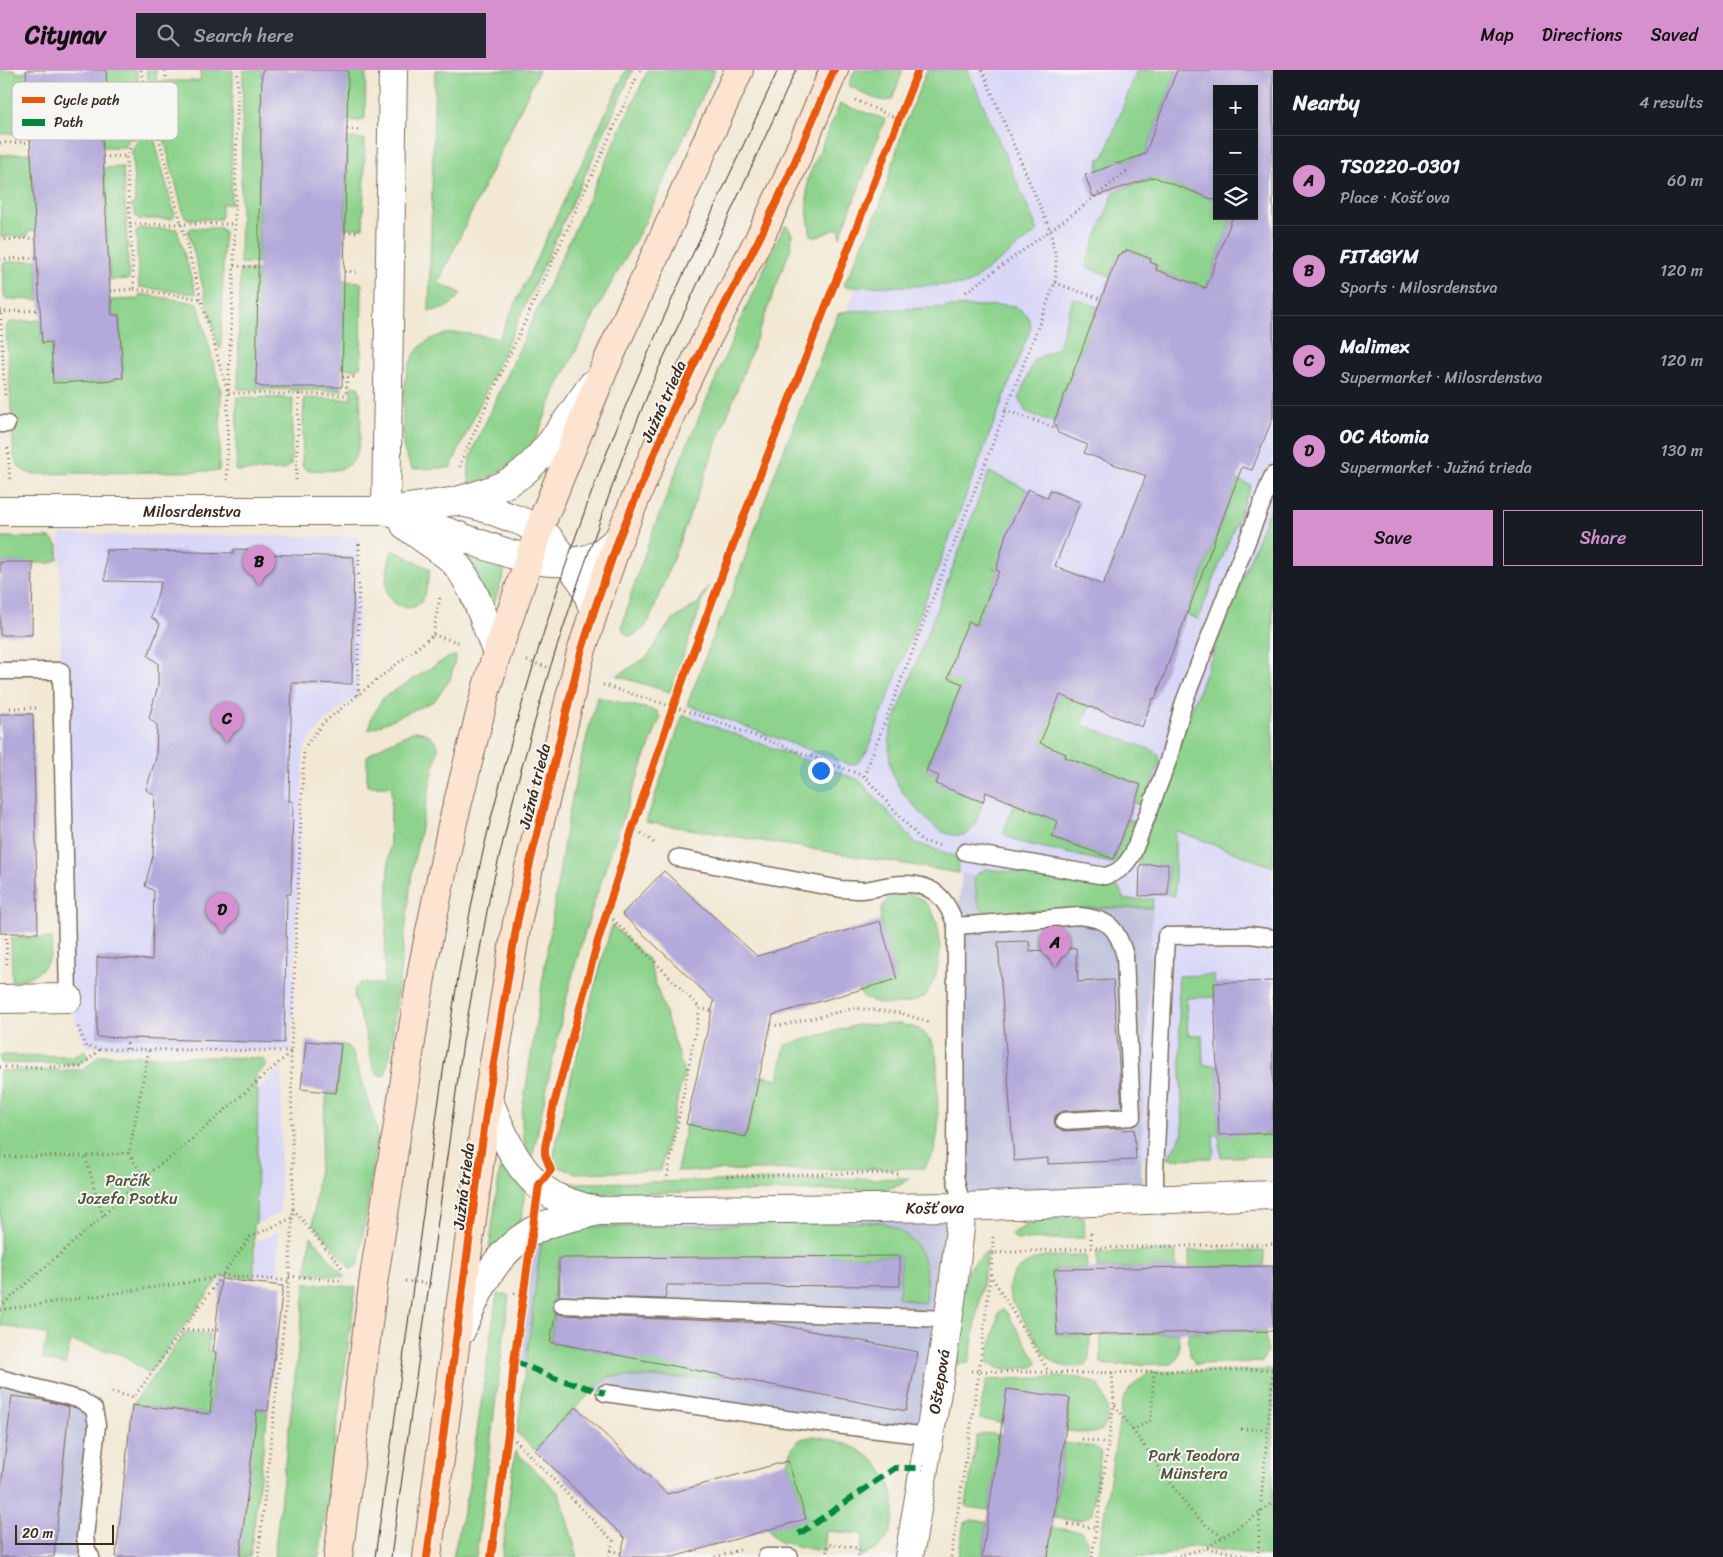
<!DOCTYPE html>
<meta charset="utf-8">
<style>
:root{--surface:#171b24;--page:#242831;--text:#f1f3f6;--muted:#9ea1a6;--line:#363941;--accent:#d690ce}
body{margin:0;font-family:Sriracha,sans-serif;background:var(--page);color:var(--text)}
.controls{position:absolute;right:15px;top:15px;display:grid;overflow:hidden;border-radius:0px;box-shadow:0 2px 8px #0003}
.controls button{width:45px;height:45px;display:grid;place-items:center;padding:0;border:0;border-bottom:1px solid var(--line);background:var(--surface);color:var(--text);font:25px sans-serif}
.scale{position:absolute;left:15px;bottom:12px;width:99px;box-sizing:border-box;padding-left:5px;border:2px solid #3b2a1e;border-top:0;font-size:14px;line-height:18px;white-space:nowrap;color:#3b2a1e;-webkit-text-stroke:4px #f6f6f2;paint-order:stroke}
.you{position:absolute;left:820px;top:700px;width:18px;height:18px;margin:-12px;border:4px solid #fff;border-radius:50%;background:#1a73e8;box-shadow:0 0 0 8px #1a73e833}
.badge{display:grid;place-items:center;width:32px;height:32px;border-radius:50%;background:var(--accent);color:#111;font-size:16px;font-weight:700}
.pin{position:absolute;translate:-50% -41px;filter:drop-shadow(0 1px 2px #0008)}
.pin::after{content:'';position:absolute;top:26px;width:18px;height:15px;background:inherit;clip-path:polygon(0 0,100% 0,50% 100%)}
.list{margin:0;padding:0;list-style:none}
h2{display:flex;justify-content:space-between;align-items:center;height:65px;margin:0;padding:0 20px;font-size:21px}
h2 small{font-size:16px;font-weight:400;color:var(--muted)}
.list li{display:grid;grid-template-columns:32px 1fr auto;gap:15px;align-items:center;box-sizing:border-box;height:90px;padding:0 20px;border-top:1px solid var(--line)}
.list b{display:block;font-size:19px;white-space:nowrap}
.list p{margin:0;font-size:16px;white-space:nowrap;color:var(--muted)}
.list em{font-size:16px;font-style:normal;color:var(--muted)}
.actions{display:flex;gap:10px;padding:15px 20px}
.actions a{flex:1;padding:11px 0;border:1px solid var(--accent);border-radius:0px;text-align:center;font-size:18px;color:var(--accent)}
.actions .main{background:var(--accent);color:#111}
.icon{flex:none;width:28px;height:28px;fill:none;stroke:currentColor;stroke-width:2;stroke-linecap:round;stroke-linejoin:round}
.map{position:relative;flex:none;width:1273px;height:1487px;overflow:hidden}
header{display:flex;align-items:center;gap:30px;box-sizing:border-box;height:70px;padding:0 25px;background:var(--accent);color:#111}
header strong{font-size:24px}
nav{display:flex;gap:28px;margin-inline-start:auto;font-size:18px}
.search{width:350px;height:45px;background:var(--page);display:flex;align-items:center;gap:12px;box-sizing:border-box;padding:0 18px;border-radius:0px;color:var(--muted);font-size:19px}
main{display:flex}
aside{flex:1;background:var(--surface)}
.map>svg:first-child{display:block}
.built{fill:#d9d7f7;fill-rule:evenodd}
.industrial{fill:#c0c2dd}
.green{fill:#8dd38d;stroke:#647e56}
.building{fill:#b3a9da}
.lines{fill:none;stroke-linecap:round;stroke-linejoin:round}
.lane-casing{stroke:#7b6c5d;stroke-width:19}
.street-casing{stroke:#7b6c5d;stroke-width:30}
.secondary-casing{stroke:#7b6c5d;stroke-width:30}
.path{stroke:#7b6c5d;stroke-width:3;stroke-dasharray:1 4;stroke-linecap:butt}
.lane{stroke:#fff;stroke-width:16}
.street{stroke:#fff;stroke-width:28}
.secondary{stroke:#fde4d0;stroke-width:28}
.tram{stroke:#3b2a1e;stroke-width:1}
.quiet{stroke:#00873e;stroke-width:6;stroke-dasharray:12 6;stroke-linecap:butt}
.cycleway-casing{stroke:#f6f6f2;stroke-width:11}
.cycleway{stroke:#e8590c;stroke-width:8}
.labels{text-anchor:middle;stroke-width:4;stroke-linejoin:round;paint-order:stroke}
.street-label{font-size:16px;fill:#3b2a1e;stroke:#f6f6f2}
.park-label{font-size:16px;fill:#50543a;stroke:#f6f6f2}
.key{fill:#f6f6f2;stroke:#beb9b2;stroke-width:1}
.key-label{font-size:14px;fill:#3b2a1e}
</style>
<header>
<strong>Citynav</strong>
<div class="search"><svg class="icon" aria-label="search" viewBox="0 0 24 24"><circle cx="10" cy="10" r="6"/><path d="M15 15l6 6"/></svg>Search here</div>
<nav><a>Map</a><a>Directions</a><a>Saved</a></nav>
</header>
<main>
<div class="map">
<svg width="1273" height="1487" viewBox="0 0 1273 1487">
<rect width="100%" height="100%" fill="#f6f6f2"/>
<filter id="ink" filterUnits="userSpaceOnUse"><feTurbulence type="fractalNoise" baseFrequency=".02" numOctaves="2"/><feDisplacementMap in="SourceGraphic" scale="10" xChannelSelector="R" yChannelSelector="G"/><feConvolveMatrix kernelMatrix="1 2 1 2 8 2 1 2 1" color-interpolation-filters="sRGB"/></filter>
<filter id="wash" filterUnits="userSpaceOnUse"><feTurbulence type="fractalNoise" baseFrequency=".0096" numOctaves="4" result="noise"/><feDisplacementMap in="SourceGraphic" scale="20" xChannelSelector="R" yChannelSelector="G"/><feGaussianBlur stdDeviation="1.12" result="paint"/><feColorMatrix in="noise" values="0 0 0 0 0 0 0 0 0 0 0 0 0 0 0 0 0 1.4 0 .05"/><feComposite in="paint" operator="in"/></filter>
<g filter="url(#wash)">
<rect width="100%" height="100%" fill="#f2e8d3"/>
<path class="built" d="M940,0H1273V1086L1141,1089L1152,838L1124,831L652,753L724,559L776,400L838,244L847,241ZM1217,19H1254V146H1217Z
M60,464L359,467L358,625L323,653L304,678L291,981L86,977L68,928L61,601Z
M282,997L280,1143L256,1154L258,1020Z
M279,1161L278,1205L255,1206L256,1172Z"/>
<path class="industrial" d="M962,804L1124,831L1153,829L1141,1089L1143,1130L962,1137L928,1366L605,1323L554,1308L514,1291L532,1161L559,1151L962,1137L956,856Z
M0,1308L94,1339L91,1487H0Z"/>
<path class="green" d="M0,0H16V3L36,2L30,62L0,64Z
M98,0H136L146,38L125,77H103L102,63H109L108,42Z
M146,0H156V11H200L201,0H233L231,134H222L221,149H188L184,146Z
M243,0H262L261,14H267L261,49L258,194L240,193Z
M348,0H366L365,48L361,51L342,50Z
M435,0H539L438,213L461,223C453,235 444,241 429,241Z
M626,0H633L451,397L448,398L412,399L405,383L403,375C404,331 394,265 457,263C471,263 485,267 499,268Z
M648,0H715L645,152L601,232L556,320L536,368L522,386L513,393L489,407L470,413C466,399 471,386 476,373Z
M855,0H903L892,30C878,34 860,21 848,15Z
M927,0H968L1038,161L970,213L964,215L846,217L844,215L880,136L904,56Z
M1137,0H1177L1145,84L1125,91L1118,89L1097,107L1099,89L1104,87Z
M840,34L885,49L840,167L839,158L816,167L811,165C807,148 806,125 808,108Z
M149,49L175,146L172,149H139L135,146V140L131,137L132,134L135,133L132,80Z
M347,68L364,69L365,72L363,158H345Z
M31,83L36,160L28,161V166L1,167L0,85Z
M123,97L129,209L110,210L104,98Z
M1154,107L1217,131V146H1233L1206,218L1156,200L1157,195L1150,191L1151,189L1128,180L1118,185L1110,206L1085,196L1114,122Z
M784,156H787L792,164L791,177L654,539C649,551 643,565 628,566L623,562L622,557L632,521L651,466L682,387L748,233Z
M140,158L177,159L196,224L139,217L136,162Z
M191,158H221L224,161L221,279L219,278L188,161Z
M37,190L39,230L6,229L4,227L3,194L5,192Z
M240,200H258V210H264L256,315L262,317H342V321L238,319Z
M339,211L360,212L362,214L361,295L357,299L337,298C342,267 347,241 339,211Z
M140,224L198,233L221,322L219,401L35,404C24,404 17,397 14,386L6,257L9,253L13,252L40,250L42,273L51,272L54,313L115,310V308L123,307L119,246L112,245L111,230L139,229Z
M1073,228L1098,237L1054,352L1026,342L1019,329L1034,290L1058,278Z
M1008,235C1020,237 1029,244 1031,257L868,679C863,687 860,694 850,695L687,635L720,549H723L776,400L838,244L847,241Z
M351,316L358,317L360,322C360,340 365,384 349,395C339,403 318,400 306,400L302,395L304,328L351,329Z
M237,327L293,328L291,395L283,400L236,401Z
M989,402L1025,418V419L1032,422L1016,444L999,500L992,497L999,501L976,555L969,551L957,579L953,608L945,605L963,614L926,701L939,706L937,714L983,732C979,741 976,758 968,763C958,770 939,761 932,755C924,748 901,722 897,713C888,697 888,678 891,660Z
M1237,410L1251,415L1198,549L1187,545Z
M1273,430V797L1175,760V826L1168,825V795H1140L1136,793L1155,745L1194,632Z
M0,467L50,468L58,475V489L50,493L0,492Z
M393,480L430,499C428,508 427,521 423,529C414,545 391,537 387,522C384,513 389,493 391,483Z
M468,481L505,493L504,504L491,542L466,489Z
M708,516L670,622L617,606L648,586L666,558L673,550L698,533Z
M456,586L450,610L434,631L369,660L371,649L383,628L434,596L447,588Z
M1072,595L1100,607L1082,655L1152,680L1158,684L1160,691L1142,736L1135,733L1141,715L1078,692L1052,767L1114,789L1129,749L1137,752C1131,764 1126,791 1111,793L1032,775L1019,772L1003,763L1015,734L1042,745L1066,685L1040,673Z
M597,627L657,641L660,648C629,729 600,809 576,892C558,957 546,1023 532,1088C522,1072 522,1062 522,1043L567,753L578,701Z
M683,645L859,710L916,773L955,786L958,790L959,803L646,752Z
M415,661C426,662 436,667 438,678L413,795L390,985L385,1005C379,1006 378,1005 374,1000L364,958L354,927L355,918L360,913L384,914L392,716H367V686L382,676Z
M985,799L1112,813L1119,818L1124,830L1153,829L1152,838H1086L993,844L981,839L977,830L974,806Z
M901,823C908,824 916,825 922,830C945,846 943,895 931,916C929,919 927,924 925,926C916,932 894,936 884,934C873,932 863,930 858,920L897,909C892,892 875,852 882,837C886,829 893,826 901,823Z
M612,855L648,889L684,1003L660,1101L575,1103L552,1094C568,1013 589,934 612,855Z
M11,868H52C54,897 37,906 12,912Z
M1214,905L1215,927L1186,928L1188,965H1202L1203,995H1217L1219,1064L1273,1063V1086L1221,1087L1219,1065H1213L1214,1081L1211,1088L1167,1089L1183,1063L1178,906Z
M900,954L919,959L930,969L934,977L937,989L938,1061L934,1082L924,1098L677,1101L686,1054L746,1067L760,1005L778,1009L785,975L857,955Z
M341,974L347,976L353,984L376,1057L377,1066L359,1194L351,1199L313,1153L327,1022L337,1023Z
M84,980L89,986L79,994L0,993V985L76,986Z
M100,985L256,988L264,989L267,995L256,1005V1021L258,1020L256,1154L254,1156V1208L221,1206L149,1304L123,1285L71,1271L65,1295L42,1289L48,1265L2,1255L0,1261V1001L83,1000Z
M502,1084L526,1113L520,1158L489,1181Z
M910,1108L900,1115L886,1119L596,1124H582L562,1116L572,1113Z
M1084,1147L1085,1168L1021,1170H1017L1011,1164L1039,1149Z
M881,1152C923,1168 929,1190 925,1233L898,1228L900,1216V1186L559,1189L551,1243L555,1244L550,1272L729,1306L686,1308L609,1306L576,1337L535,1380L517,1363L542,1167L564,1158Z
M311,1166L345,1207L306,1203Z
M988,1180L969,1293L944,1295L968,1199Z
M1176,1181V1198H1097V1182Z
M1189,1181H1264V1196L1189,1198Z
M1045,1186H1086L1087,1198L1054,1199L1057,1265H1090L1089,1290L1086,1296C1071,1297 1060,1299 1048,1288L1012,1232C1001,1206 1022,1193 1045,1186Z
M306,1213L356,1217L319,1487H274Z
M497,1224L509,1225L476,1487H453L469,1416Z
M1002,1239L1005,1240L1037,1291L1036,1295L1033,1297C1020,1298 997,1303 987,1292L999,1242Z
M1265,1261L1267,1282L1262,1292L1195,1294L1190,1285L1188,1263Z
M186,1262L209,1264L208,1281L216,1282L210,1344L132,1335Z
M1178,1263C1179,1274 1182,1287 1172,1294L1106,1295L1101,1293V1265Z
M1273,1300V1486L1187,1476L1169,1484L1156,1487H1099V1478L1122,1334C1126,1320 1137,1311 1149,1302Z
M1062,1307L1082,1308L1099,1315C1106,1329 1117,1358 1094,1363C1085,1364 1074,1361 1066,1361L1070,1328L1002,1353L979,1349L986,1310Z
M253,1339L268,1341L250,1487H240Z
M986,1363L1000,1365L989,1440L967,1437L966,1434L977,1366Z
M814,1366C836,1370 857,1375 874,1391C901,1415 905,1478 860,1485L863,1464L826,1461L824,1482L780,1472L774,1468L768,1459L806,1449L788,1391L793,1376L801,1369Z
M1064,1373L1095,1377L1101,1382L1092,1444C1083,1454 1066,1449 1054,1448Z
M515,1381L559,1423L578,1487H502Z
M972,1450L987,1452L982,1487H958L964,1453Z
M1052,1458L1080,1461C1090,1467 1087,1477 1085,1487H1048Z"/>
<g id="blocks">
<path class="building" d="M26,0H106L109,63H102L110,221L112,245H119L123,308H115V310L53,313L51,272L42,273Z
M262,0H348L342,317H262L256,315Z
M1177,0H1273V347L1252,400L1242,397L1155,629L1153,628L1142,657L1060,625L1040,673L1066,684L1065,687L1141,715L1114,789L1052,767L1057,751L986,722L983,732L936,714L939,706L926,701L963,614L948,608L958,575L969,551L976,555L999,501L996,500L1006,464L1028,419L1048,428L1050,420L1080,432L1055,496L1103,515L1146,406L1084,383L1088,375L1058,363L1054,352L1118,185L1128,180L1151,189L1150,192L1157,195L1156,200L1206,218L1233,146H1254V19H1217V131L1154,107L1093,127L1085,105L1145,84Z
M234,479L263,480V484L354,487L352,614L292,613L289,731H293L292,786L291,824H287L284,973L97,967V887L152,890L154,821L145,816L153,785L155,725L146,720L156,687L157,655L149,648L158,616V593L148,586L160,554L151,547L161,512L105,511L106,480L234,483Z
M0,492H33L32,565H0Z
M0,644H33L38,863H0Z
M1168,794V825L1139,826L1140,795Z
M664,801L757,886L880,851L897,909L773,945L746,1067L686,1054L714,931L622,844Z
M1029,871L1030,881L1076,878L1078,912L1113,910L1122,1038L1063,1041L1055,1046L1054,1052L1056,1057L1064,1061L1123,1058V1060L1134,1059L1136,1090L1048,1094V1088L1014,1091L998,872Z
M1273,911V1063L1219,1065L1214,913Z
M306,971L341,974L336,1023L301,1019Z
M900,1186V1216L667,1215L665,1229L559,1226V1188Z
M1273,1196V1261L1057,1265L1054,1199Z
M221,1209L283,1216L268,1341L257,1340L240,1487H116L132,1335L210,1344L216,1282H213Z
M556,1242L562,1245L770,1253L918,1282L906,1341L550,1272Z
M1007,1319L1070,1328L1048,1487H982Z
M12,1326L42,1330L69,1337L54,1487H0V1426Z
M576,1337L667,1424L788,1391L806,1449L673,1487H620L625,1468L535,1380Z"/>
</g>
</g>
<g filter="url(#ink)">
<use href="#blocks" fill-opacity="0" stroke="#7b6c5d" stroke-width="1"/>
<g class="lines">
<g class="lane-casing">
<path id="lane" d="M0,354H7
M0,601H61L68,928
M965,782L1105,806C1120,802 1126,795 1133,783L1168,691L1184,632L1273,405
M677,788L841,819C848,819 854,820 861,820C871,820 881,816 892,815C928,810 945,823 956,856L955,1106L962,1137
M956,856L1079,846C1109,849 1117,857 1125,886L1132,1047L1064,1051
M1155,1130V1101L1166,866L1250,865L1273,868
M562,1235L949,1249
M0,1308L81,1330L94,1339L97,1355L85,1467L87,1480L91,1487
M605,1323L786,1349L928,1366
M766,1487H790"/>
</g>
<g class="street-casing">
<g id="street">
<path d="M457,431C477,425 497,420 514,409C543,391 572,342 593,314"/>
<path id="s1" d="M0,441H386L457,431L482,437L523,452L548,467L584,514L594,541"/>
<path d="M386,441L393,0"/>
<path d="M392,443C416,451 440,459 464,468C504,482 545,500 587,489C600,486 609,477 619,468"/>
<path d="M405,455C419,466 435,476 449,487C473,508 485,554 497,583"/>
<path d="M0,929L68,928"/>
<path d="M488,1029C504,1066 517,1105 554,1126C567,1133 584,1137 598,1141"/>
<path id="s2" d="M461,1261C478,1222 492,1185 531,1162C551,1150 576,1147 598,1141L962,1137L1273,1125"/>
<path id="s3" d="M909,1487C928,1371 951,1255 962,1137"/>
</g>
</g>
<g class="secondary-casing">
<path id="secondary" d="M338,1487L374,1207L423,895L451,760L486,620L497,583L543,449L604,299L739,0
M427,1487L488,1029L517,853L530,793L580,586L594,541L619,468L673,339L699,284L759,169L787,110L834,0"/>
</g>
<path class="path" d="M141,0L201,229L228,323L346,325L347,307
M166,7V0
M855,30L898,49
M347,59L361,60
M0,73L31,72
M103,87L126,86
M130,154H235
M345,162H359
M0,170L36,168
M0,189L37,188
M234,196L258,197
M345,201L359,202
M1055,213L1101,229
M134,219L201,229
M110,221L134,219L126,86L151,37
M966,222L1085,135L1128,100
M0,239L5,329
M0,242L40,240
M343,307H358
M1005,340L1056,358
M8,378L10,412
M460,397L462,389L640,0
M227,410L228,323L234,196L238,0
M296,410L299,324
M433,565L461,573
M527,591L547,597
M603,615L693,643L864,706L922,771L942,776
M358,625L359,471
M10,638H36
M864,706L1055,213L1056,188L1050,160L982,0
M633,757L656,774
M606,842L700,938L667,1108
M6,863L7,897
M700,938L712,941
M771,954L779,956L855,938L901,943L931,953
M78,957L86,977L100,979L291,981
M127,979V969
M0,997H81L100,979
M129,1083L143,1107
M0,1087L85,1086
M727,1106L862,1103L901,1104
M293,1139L343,1199
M103,1146L85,1086L129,1083L149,979
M1091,1163V1178
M993,1183V1166
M990,1204L1049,1302
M289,1206L344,1211
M405,1211L433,1214
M514,1223L523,1224
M0,1237L103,1146L143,1107L175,1084L291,982
M0,1240L204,1210L221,1205L289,1211
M182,1260H218
M971,1301L1095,1303L1273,1299
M112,1322L134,1327L250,1167L292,1148
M1115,1335L1189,1439L1207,1456L1223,1467
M1241,1359H1268
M1132,1360L1151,1350L1154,1301
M508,1363L613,1471L609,1487
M1082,1369L1108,1373
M1068,1454L1096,1458
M1207,1478L1253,1487
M610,1480L621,1483
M258,1487L289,1206L293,1138L291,981L304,678L323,653L433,565L440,527
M715,1487L743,1479
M826,1487L828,1474L858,1478L859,1487
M951,1487L979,1302L993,1183L1091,1178L1273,1174
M1092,1487L1114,1334L1112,1302
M1174,1487L1206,1478L1260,1443L1273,1432
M1258,1487L1260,1443L1273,1301"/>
<use href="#lane" class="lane"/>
<use href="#street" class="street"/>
<use href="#secondary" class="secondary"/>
<path class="tram" d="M375,1487C394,1356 412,1225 430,1093C447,972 464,851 495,733C533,585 581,438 642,297C685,197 733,99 778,0
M391,1487L463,972L490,825L517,714L550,598L580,507L623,386L656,304L796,0"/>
<path class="quiet" d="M514,1291L554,1308L605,1323
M799,1464L895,1398H923"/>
<g class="cycleway-casing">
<path id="cycleway" d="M427,1487L488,1029L517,853L530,793L580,586L594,541L619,468L673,339L699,284L759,169L787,110L834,0
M491,1487L508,1363L514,1291L539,1115L551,1100L545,1085V1077L554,1034L597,874L633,757L673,637L742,451L918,0"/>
</g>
<use href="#cycleway" class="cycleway"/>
</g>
</g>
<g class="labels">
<g class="street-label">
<text transform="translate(663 331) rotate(-66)" y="6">Južná trieda</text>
<text dy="6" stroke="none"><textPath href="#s1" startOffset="192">Milosrdenstva</textPath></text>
<text transform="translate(534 716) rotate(-76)" y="6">Južná trieda</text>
<text transform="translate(463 1116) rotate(-83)" y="6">Južná trieda</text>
<text dy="6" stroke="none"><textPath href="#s2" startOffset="531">Košťova</textPath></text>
<text dy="6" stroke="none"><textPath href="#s3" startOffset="178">Oštepová</textPath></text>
</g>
<g class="park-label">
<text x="128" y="1116">Parčík<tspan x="128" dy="18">Jozefa Psotku</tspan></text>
<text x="1194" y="1391">Park Teodora<tspan x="1194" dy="18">Münstera</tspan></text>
</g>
</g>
<rect x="12" y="12" width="166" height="58" rx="8" class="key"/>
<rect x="22" y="27" width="23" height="6" fill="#e8590c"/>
<rect x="22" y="49" width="23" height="7" fill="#00873e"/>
<g class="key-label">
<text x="54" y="35">Cycle path</text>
<text x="54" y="57">Path</text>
</g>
</svg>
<div class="controls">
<button>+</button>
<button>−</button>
<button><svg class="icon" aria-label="layers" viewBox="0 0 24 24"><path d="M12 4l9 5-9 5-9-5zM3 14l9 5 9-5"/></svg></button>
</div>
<div class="scale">20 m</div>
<div class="you"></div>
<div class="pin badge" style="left:1055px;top:897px">A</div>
<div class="pin badge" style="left:259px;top:516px">B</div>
<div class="pin badge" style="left:227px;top:673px">C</div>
<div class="pin badge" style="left:222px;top:864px">D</div>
</div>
<aside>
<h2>Nearby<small>4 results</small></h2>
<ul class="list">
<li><span class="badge">A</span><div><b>TS0220-0301</b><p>Place · Košťova</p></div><em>60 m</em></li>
<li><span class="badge">B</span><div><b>FIT&amp;GYM</b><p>Sports · Milosrdenstva</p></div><em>120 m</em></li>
<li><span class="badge">C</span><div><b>Malimex</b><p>Supermarket · Milosrdenstva</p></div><em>120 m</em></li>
<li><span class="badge">D</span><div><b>OC Atomia</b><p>Supermarket · Južná trieda</p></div><em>130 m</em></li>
</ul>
<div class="actions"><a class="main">Save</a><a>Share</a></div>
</aside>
</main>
